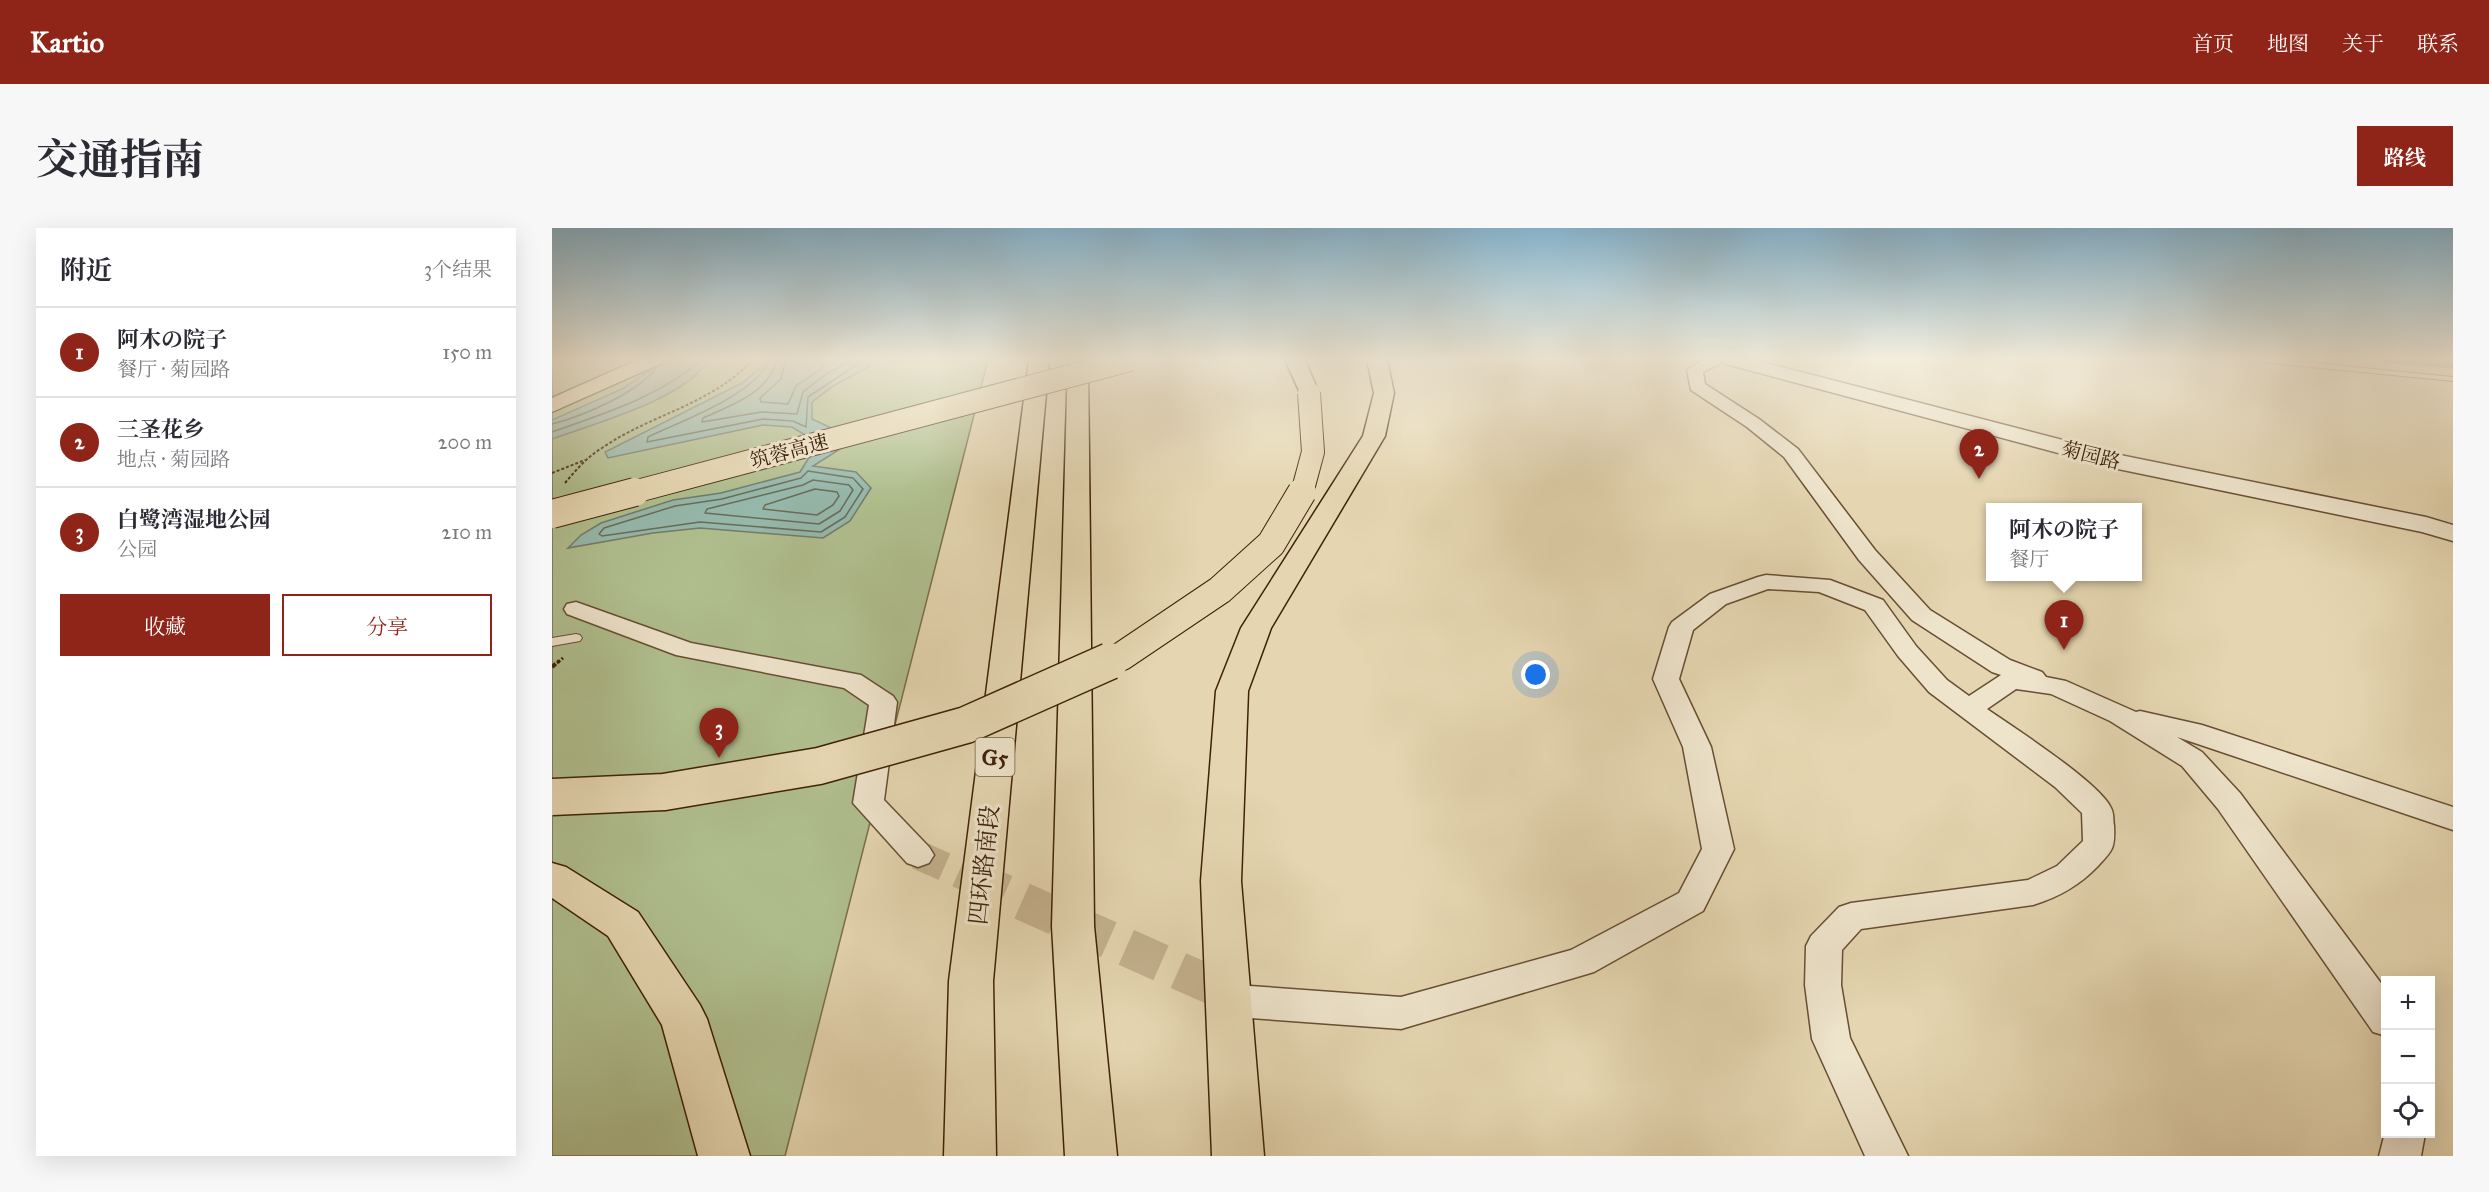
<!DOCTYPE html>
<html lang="zh">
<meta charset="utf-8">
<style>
:root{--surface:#fff;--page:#f7f7f7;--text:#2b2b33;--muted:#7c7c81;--line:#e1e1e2;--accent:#8f2418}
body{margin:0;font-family:"IM FELL Great Primer","Noto Serif SC","Noto Serif JP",serif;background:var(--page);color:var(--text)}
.controls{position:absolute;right:18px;bottom:18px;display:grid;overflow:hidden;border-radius:0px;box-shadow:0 6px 24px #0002}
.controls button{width:54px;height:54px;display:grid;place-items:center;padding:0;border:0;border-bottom:2px solid var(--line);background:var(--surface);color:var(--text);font:30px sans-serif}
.you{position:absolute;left:984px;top:447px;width:21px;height:21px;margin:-15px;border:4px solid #fff;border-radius:50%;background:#1a73e8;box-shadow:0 0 0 9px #1a73e833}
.badge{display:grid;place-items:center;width:39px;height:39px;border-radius:50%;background:var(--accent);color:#fff;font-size:20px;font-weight:700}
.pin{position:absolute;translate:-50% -50px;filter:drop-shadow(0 2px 3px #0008)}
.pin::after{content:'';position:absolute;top:32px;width:21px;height:18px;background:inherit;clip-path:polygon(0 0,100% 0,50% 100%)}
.popup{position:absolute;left:1434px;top:275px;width:156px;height:78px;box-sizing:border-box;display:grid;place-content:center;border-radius:0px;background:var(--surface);filter:drop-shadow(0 2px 4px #0005);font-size:20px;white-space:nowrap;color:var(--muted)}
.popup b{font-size:22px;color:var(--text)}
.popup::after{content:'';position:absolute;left:50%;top:100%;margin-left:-12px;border:12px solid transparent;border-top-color:var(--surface)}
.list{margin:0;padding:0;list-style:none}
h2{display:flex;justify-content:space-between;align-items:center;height:78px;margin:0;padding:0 24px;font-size:26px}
h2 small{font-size:20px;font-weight:400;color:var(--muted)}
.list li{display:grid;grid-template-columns:39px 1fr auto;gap:18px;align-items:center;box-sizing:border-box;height:90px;padding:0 24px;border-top:2px solid var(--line)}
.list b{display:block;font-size:22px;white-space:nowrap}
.list p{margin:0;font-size:20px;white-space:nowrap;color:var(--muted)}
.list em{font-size:20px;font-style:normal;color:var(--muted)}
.actions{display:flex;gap:12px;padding:18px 24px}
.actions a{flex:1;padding:14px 0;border:2px solid var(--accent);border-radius:0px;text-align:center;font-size:21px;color:var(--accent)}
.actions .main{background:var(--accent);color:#fff}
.icon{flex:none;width:33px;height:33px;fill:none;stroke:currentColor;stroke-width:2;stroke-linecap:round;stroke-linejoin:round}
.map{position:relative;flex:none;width:1901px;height:928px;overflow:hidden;border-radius:0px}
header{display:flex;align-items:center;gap:36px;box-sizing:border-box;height:84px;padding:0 30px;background:var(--accent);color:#fff}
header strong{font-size:28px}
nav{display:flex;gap:33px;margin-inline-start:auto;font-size:21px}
.intro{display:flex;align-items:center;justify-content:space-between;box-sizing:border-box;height:144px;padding:0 36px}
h1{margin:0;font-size:42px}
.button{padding:15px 27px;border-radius:0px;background:var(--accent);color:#fff;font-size:21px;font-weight:700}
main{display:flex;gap:36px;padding:0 36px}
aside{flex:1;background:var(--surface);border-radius:0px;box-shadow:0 6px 24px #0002}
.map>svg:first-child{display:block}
.green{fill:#b0bf8f;stroke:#77704c;stroke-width:1.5}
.water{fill:#96b9ad;stroke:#737c6b;stroke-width:1.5}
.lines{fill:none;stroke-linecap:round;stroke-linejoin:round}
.shore{stroke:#6a6d5a;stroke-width:1.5}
.stream{stroke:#737c6b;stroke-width:5}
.minor-tunnel-far1{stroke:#c4b28f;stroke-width:29;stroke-dasharray:29 15;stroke-linecap:butt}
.minor-tunnel{stroke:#c4b28f;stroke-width:38;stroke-dasharray:38 19;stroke-linecap:butt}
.service-casing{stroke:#684e32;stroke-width:2}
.minor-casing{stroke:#684e32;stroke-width:3}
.tertiary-casing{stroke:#684e32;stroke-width:3}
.motorway-casing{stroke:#3e2108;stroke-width:3}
.path-far2{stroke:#3e2108;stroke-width:2;stroke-dasharray:3 2;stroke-linecap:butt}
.path-far1{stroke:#3e2108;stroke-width:3;stroke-dasharray:4 2;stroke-linecap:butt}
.path{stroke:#3e2108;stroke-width:4;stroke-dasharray:5 3;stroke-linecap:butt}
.service{fill:#eee4cc;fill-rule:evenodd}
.minor{fill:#eee4cc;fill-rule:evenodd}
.tertiary{fill:#eee4cc;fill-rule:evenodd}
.motorway{fill:#e5d6b1;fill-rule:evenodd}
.motorway-bridge-far2-casing{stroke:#3e2108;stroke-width:24;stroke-linecap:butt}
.motorway-bridge-far1-casing{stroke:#3e2108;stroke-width:30;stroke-linecap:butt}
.motorway-bridge-casing{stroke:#3e2108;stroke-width:39;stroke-linecap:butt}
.motorway-bridge-far2{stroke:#e5d6b1;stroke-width:22}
.motorway-bridge-far1{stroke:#e5d6b1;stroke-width:28}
.motorway-bridge{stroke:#e5d6b1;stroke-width:36}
.labels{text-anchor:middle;stroke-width:6;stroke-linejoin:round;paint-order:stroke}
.far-street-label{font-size:20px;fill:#3e2108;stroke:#eee4cc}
.shield{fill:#eee4cc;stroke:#735c43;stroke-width:1.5}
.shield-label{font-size:22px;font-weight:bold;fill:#3e2108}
.street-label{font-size:24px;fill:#3e2108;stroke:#eee4cc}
</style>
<header>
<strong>Kartio</strong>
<nav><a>首页</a><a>地图</a><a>关于</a><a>联系</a></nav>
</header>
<div class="intro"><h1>交通指南</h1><a class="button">路线</a></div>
<main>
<aside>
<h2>附近<small>3个结果</small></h2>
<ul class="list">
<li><span class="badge">1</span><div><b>阿木の院子</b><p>餐厅 · 菊园路</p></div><em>150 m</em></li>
<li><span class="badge">2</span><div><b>三圣花乡</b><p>地点 · 菊园路</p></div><em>200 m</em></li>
<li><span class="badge">3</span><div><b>白鹭湾湿地公园</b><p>公园</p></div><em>210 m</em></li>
</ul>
<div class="actions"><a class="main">收藏</a><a>分享</a></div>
</aside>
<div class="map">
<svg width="1901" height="928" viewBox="0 0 1901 928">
<rect width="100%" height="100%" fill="#e5d6b1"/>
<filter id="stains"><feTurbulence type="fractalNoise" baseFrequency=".00333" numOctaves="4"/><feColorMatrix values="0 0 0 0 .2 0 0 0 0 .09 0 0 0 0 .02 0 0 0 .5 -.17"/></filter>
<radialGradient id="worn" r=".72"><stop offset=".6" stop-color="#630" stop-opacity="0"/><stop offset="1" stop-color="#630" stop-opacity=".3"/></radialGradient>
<path class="green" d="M0,132H436L233,928H0Z"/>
<path class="water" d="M101,132H157C131,172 44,195 0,211V192L70,161L98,142Z
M212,132H318V138L281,158L260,174V191L288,204V221L261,238L304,244L319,260L298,293L271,310L148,300L101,305L16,320L29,307L49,295L121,272L169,265L248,244L266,215L240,199L211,197L56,230L53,224L190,155L211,138Z"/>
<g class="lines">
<path class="shore" d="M218,132C201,168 131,192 96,209L95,214L211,191L241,193L254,199L256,169L312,132
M225,132C217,165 179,177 151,190L150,194L210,184L245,186L251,164L274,146L301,132
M234,132L229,151L208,170L209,174L236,176L244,158L282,132
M0,196C31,188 86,165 105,139
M0,204C54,185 106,169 150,132
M256,243L301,250L311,261L293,289L269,304L148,294L50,308L47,306L52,300L123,278L170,271L249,250Z
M261,252L297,257L301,262L288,283L267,296L153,285L155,281L251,257Z
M263,261L285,264L287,268L281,277L265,287L211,281L213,277Z"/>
<path class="stream" d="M1830,132L1901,138"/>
<path class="minor-tunnel-far1" d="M366,627L422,652"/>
<path class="minor-tunnel" d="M418,650L686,769"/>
<g class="service-casing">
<path id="service" d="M1705,132H1731L1901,149V153L1709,134Z
M24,406L28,407L30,410L28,413L0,418V410Z"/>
</g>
<g class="minor-casing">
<path id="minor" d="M1151,132H1171L1169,135L1151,144L1153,156L1207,191L1246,221L1323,322L1378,382L1458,432L1490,444L1494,449L1514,453L1584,484L1588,483L1650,497L1901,579V602L1625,509L1650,524L1688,565L1834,762V808L1821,804L1666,581L1630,538L1558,493L1499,466L1464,461L1435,481C1461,499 1548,555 1559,580C1562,585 1561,592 1562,598C1563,620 1561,622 1546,638C1528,657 1507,669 1481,677L1309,701L1290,722L1289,757L1298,810L1356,928H1313L1260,811L1253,757L1254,718L1259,708L1287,679L1299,675L1476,652L1505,638L1531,613L1530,585L1503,559L1377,464L1346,428L1313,382L1267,364L1216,361L1174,376L1141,402L1127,451L1159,519L1182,621L1151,683L1042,744L849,801L698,790L685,785L679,774L685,763L698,758L849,769L1019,722L1127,665L1150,621L1131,519L1101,451L1117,399L1120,394L1158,366L1206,349L1214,347L1278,352L1331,372L1364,418L1395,452L1417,468L1449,447L1440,444L1360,392L1307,332L1232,229L1195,199L1139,162L1135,142Z
M24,374L139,415L309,447L341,468L345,474L332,572L377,619L382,627L377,635L366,639L355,635L301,575L317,477L292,460L124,427L15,386L12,381L15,376Z
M1834,901V906H1873L1869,928H1827Z"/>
</g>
<g class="tertiary-casing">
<path id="tertiary" d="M1171,132H1203L1568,227L1874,289L1901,297V313L1870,304L1566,241L1174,136Z"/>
</g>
<g class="motorway-casing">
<path id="motorway" d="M85,132H111L108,136L0,184V170Z
M477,132H497L441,753L444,928H392L397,753Z
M516,132H536L542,698L565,928H513L500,698Z
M733,132H753L767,165L764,169L757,171L750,169Z
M815,132H835L842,165L833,208L719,400L696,463L689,653L712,928H660L649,653L664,463L689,400L811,208L822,165Z
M0,635L14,639L86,684L148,777L155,791L198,928H146L110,797L56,708L0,670Z"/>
</g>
<path class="path-far2" d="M1880,132L1901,134
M0,245L33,232
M13,255C24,242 35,229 50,220C101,185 155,179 201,132"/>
<path class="path-far1" d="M5,435L11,430"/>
<path class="path" d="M0,439L7,433"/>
<use href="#service" class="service"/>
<use href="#minor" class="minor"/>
<use href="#tertiary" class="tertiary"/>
<use href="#motorway" class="motorway"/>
<g class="motorway-bridge-far2-casing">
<path id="motorway-bridge-far2" d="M78,265L578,132
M750,265L761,224L757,165"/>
</g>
<g class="motorway-bridge-far1-casing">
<path id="motorway-bridge-far1" d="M0,286L83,264
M554,435L570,428L668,362L719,316L750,264"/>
</g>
<g class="motorway-bridge-casing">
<path id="motorway-bridge" d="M0,569L112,564L267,538L414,497L558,433"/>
</g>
<use href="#motorway-bridge-far2" class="motorway-bridge-far2"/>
<use href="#motorway-bridge-far1" class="motorway-bridge-far1"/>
<use href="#motorway-bridge" class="motorway-bridge"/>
</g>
<linearGradient id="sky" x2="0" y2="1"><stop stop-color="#87b6d0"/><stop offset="0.5" stop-color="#f3eddc"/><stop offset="1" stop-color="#f3eddc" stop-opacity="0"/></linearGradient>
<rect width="1901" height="262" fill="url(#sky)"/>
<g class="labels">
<g class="far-street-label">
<text transform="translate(237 223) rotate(-15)" y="7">筑蓉高速</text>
<text transform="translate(1539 227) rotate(14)" y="7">菊园路</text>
</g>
<rect class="shield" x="423.5" y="510" width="39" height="38" rx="4.5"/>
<g class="shield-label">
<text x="443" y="537">G5</text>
</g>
<g class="street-label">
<text transform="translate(432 637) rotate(-84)" y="8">四环路南段</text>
</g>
</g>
<rect width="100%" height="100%" filter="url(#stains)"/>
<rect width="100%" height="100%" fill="url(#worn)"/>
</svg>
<div class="controls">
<button>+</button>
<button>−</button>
<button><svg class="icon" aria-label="locate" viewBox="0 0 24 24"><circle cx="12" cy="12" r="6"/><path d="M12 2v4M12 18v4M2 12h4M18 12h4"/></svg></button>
</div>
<div class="you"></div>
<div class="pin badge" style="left:1512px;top:422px">1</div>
<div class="popup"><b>阿木の院子</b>餐厅</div>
<div class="pin badge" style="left:1427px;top:251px">2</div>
<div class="pin badge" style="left:167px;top:530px">3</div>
</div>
</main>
